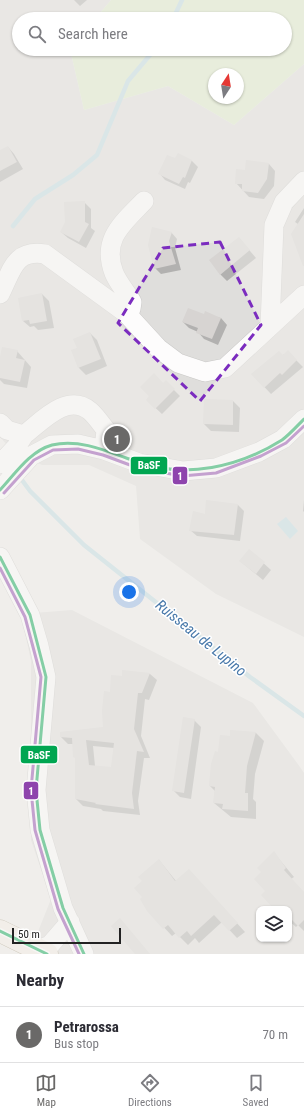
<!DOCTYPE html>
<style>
:root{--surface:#fff;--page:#f7f7f7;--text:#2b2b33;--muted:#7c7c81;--line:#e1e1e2;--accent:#6a6968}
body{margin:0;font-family:"Roboto Condensed",sans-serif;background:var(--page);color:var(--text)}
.controls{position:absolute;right:12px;bottom:12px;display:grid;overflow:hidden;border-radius:8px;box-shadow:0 1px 3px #0004}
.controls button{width:36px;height:36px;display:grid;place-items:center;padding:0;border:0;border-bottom:1px solid var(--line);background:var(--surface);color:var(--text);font:20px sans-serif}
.compass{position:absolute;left:208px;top:68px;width:36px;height:36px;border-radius:50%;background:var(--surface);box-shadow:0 1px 3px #0004;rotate:12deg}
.scale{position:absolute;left:12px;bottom:10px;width:109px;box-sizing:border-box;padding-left:4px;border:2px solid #222;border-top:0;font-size:11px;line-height:14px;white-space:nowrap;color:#222;-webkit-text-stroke:3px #fff;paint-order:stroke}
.you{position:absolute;left:129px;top:592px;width:14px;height:14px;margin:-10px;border:3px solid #fff;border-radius:50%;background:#1a73e8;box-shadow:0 0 0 6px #1a73e833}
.badge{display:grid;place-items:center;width:26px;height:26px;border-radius:50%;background:var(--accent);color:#fff;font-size:13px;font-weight:700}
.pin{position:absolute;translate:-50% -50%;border:2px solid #fff;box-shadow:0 1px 4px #0006}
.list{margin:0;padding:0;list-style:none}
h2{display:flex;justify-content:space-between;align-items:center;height:52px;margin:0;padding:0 16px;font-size:17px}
h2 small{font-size:13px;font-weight:400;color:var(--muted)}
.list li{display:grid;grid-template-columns:26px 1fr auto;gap:12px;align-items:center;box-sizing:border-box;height:56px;padding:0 16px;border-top:1px solid var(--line)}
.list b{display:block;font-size:15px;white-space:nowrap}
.list p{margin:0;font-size:13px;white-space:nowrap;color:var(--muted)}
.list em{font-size:13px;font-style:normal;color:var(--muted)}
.icon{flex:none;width:22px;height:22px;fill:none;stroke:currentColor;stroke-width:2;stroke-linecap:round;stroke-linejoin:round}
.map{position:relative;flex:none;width:304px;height:954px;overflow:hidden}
.search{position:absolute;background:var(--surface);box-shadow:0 1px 3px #0004;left:12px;right:12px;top:12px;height:44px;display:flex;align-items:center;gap:10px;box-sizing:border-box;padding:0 14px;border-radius:22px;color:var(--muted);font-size:15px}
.sheet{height:108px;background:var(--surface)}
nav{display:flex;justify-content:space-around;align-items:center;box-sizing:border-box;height:56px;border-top:1px solid var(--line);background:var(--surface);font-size:11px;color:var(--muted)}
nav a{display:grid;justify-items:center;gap:2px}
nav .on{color:var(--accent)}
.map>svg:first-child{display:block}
.residential{fill:#dfdedc;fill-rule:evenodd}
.grass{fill:#ddeccb;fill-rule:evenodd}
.water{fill:#bfdbe3}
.shadow{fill:#0003;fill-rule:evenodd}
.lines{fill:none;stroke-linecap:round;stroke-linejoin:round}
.stream{stroke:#bfdbe3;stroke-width:4.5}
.building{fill:#d7d4d2;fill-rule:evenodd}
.minor-casing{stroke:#c9c8c7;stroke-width:20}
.major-casing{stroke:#a79c86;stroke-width:23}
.minor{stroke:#fdfcfc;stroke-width:19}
.major{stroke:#f3ede7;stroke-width:22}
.bus-1-casing{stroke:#fff;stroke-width:6}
.bus-2-casing{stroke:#fff;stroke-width:6}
.bus-1{stroke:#00a651;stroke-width:3}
.bus-2{stroke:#8e44ad;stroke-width:3}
.marked{fill:none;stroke:#7b2cbf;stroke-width:3;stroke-dasharray:8 5;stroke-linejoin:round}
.labels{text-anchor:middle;stroke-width:3;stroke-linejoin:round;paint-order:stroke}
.water-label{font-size:15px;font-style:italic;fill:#4a7aab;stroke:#fff}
.line-badge{stroke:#fff;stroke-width:1.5}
.badge-label{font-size:11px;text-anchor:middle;font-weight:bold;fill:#fff}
</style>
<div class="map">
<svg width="304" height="954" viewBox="0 0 304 954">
<rect width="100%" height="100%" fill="#f0eeeb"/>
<path class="residential" d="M0,0H111L95,19H19V49H70L84,110L168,86L234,125L304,64V637L216,594L140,539L136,486L89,465H42L14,453L0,437Z
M72,610L253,703L300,767L304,773V954H29L51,899L31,840V661L21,614ZM259,909H289V939H259Z"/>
<path class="grass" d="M111,0H304V64L234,125L168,86L84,110L70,49H285V19H95ZM214,74H238V98H214Z"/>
<path class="water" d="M286,517L298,531L290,539L277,524Z"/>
<path class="shadow" d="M74,0H87L80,6Z
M8,147L14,154L23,169L0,182V151Z
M178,155L192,161L198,167L190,183L188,182L185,189L165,180L160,174L176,159Z
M269,164L275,171L274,186L264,199L249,197L236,183L246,172Z
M84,202L91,209V228L95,231L86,248L68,238L61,232Z
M304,208V261L298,224L295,222Z
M171,232L177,239L175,248L181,270L161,274L155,268Z
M239,238L256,258L227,281L220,274Z
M42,294L49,301L54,328L38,330L34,326L30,327L23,321Z
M204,315L221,318L227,325L218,345L204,339L198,332L189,328L183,322Z
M90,333L97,340L107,366L86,375L79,368L72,351L78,348Z
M17,351L31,367L27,388L4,384L0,380V362Z
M288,352L303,367L271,394L252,374Z
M166,382L180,396L162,414L147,400Z
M205,400L233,401L240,408L239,432L211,431L204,424Z
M304,500V512L303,511Z
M238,505L244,511L240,541L197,536L190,530L205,515Z
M249,550L271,570L263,580L240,561Z
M123,671L150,674L157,680L149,700L145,699L141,736L150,758H144L138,801L140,815L103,811L101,809L83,806L76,799V758L74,744H68L61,737L104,728L110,693L122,677ZM93,746L114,748L112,769L95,766Z
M194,720L201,727L191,799L180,797L173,790Z
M231,731L256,733L264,741L255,774L253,799L256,802V819L231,817L214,803L215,791L210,786L219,753L230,737Z
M274,853L294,877L291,879L304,893V931L298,925L296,927L289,921V909H276L267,891L263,872Z
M159,860L176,881L196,878L245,932L237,938L222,922L199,943L195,938L188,945L176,933L172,936L148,910L144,897L143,881Z"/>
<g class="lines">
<path class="stream" d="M173,19L182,0
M13,226L35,199L73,175L97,155L128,81L155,49
M19,476L30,491L84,545L250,677L304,716"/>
</g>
<path class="building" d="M8,146L17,162L0,171V150Z
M178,153L192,160L185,178L183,177L179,184L158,174L167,155L175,158Z
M246,160L269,163L267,179L258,193L242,191V184H235L236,169L245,170Z
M85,201V222L89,224L79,242L60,232L65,222L64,202Z
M304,214V266H303L291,234Z
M152,227L172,232L169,241L176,264L154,269L148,245Z
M239,237L250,250L220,275L209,260Z
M42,293L47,321L30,324L29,320L22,321L18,298Z
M188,308L204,314L205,311L221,318L212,339L196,333L198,328L182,322Z
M90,332L101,359L78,368L71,350L77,348L73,339Z
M2,347L18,350L16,358L25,360L20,382L0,378V357Z
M288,350L297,360L282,375L280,373L264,388L251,374L279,351L283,355Z
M154,373L163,383L166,380L175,389L155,409L146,400L149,396L140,387Z
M204,399L233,400V425L203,424Z
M206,500L238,504L234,535L189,531L193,511L205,514Z
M249,549L265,562L256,574L239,561Z
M122,670L150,673L142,693H138L134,729L144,752L137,751L132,793L134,809L95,804L96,803L75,799V758L73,757L72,738L60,737V732L103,727L102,711L104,691L110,692L111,675L122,676ZM86,740L114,743L111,767L89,765Z
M183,717L195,719L184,793L172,791Z
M230,730L256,732L247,766L245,793H248V811L222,809L223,804L213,803L215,787L209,786L211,764L215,751L218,752L220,735L230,736Z
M274,851L286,868L284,870L304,892V920L298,926L289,917V909H274L261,895L265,891L254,879L261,872L257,868Z
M159,859L175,881L189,869L238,923L229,931L214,915L191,936L187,931L179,938L168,925L163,929L147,911L140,899L142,897L134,888L142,881L138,877Z
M120,918L150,954H135L111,926Z"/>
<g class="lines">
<g class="minor-casing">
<path id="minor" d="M0,294C12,271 14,249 45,254L126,313L158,348L178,363L205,372L225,368L304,295
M126,313L131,309L132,302C127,293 118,283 114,273C101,239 123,223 144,201
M270,326L274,225L284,202L304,181
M0,423L7,430L24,435C41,422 67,392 90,411C96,416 101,424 106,430L104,450
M0,464L17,446L24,435
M0,490L31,456L52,445L78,444L104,450L139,463L183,471L216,468L259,452L283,439L304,419
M0,557L30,615L39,646L46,677L36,790L40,830L63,908L84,954
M37,950L50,945L70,922"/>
</g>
<g class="major-casing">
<path id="major" d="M0,931L47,954"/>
</g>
<use href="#minor" class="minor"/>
<use href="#major" class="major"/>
<g class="bus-1-casing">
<path id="bus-1" d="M0,490C15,474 30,451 52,445C81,438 111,453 137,462C186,479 239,467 282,440C290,434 297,426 304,419
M0,557L30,615L46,677L36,790L40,830L63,908L84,954
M0,931L47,954"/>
</g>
<g class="bus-2-casing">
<path id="bus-2" d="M4,493L34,460L53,450L78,449L103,455L138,468L182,476L216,473L261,456L286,443L304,426
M0,568L25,617L41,677L31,790L35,830L58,909L79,954"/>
</g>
<use href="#bus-1" class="bus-1"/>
<use href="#bus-2" class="bus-2"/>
</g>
<path d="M0 0H304V954H0ZM220,242L261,325L200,401L118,323L163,248Z" fill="#f0eeeb" fill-opacity=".55" fill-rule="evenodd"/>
<path class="marked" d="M220,242L261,325L200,401L118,323L163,248Z"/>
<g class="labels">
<g class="water-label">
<text transform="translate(201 638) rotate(39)" y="5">Ruisseau de Lupino</text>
</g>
</g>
<g class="line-badge">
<rect x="130" y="456" width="38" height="19" rx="4" fill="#00a651"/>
<rect x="172" y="466" width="16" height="19" rx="4" fill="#8e44ad"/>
<rect x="20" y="745" width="38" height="19" rx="4" fill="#00a651"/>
<rect x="23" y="781" width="16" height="19" rx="4" fill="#8e44ad"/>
</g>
<g class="badge-label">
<text x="149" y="469">BaSF</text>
<text x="180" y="480">1</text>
<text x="39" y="759">BaSF</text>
<text x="31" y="795">1</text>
</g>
</svg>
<div class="controls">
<button><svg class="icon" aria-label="layers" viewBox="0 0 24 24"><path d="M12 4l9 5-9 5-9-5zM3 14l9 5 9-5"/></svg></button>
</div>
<svg class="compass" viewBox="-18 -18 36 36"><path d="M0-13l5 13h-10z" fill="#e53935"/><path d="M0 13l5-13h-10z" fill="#7c7c81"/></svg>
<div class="scale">50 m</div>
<div class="you"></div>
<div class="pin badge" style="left:117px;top:439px">1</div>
<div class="search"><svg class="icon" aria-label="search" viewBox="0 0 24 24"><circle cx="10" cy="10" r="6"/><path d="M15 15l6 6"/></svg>Search here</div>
</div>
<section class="sheet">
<h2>Nearby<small></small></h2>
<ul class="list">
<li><span class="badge">1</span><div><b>Petrarossa</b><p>Bus stop</p></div><em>70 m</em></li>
</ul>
</section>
<nav>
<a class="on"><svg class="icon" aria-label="map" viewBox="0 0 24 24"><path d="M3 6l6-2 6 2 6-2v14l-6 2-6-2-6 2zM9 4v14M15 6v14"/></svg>Map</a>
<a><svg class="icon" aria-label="directions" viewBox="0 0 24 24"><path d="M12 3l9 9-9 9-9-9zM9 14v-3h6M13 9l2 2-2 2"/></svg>Directions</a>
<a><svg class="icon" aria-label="saved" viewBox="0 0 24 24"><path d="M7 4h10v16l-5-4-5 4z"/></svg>Saved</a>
</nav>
